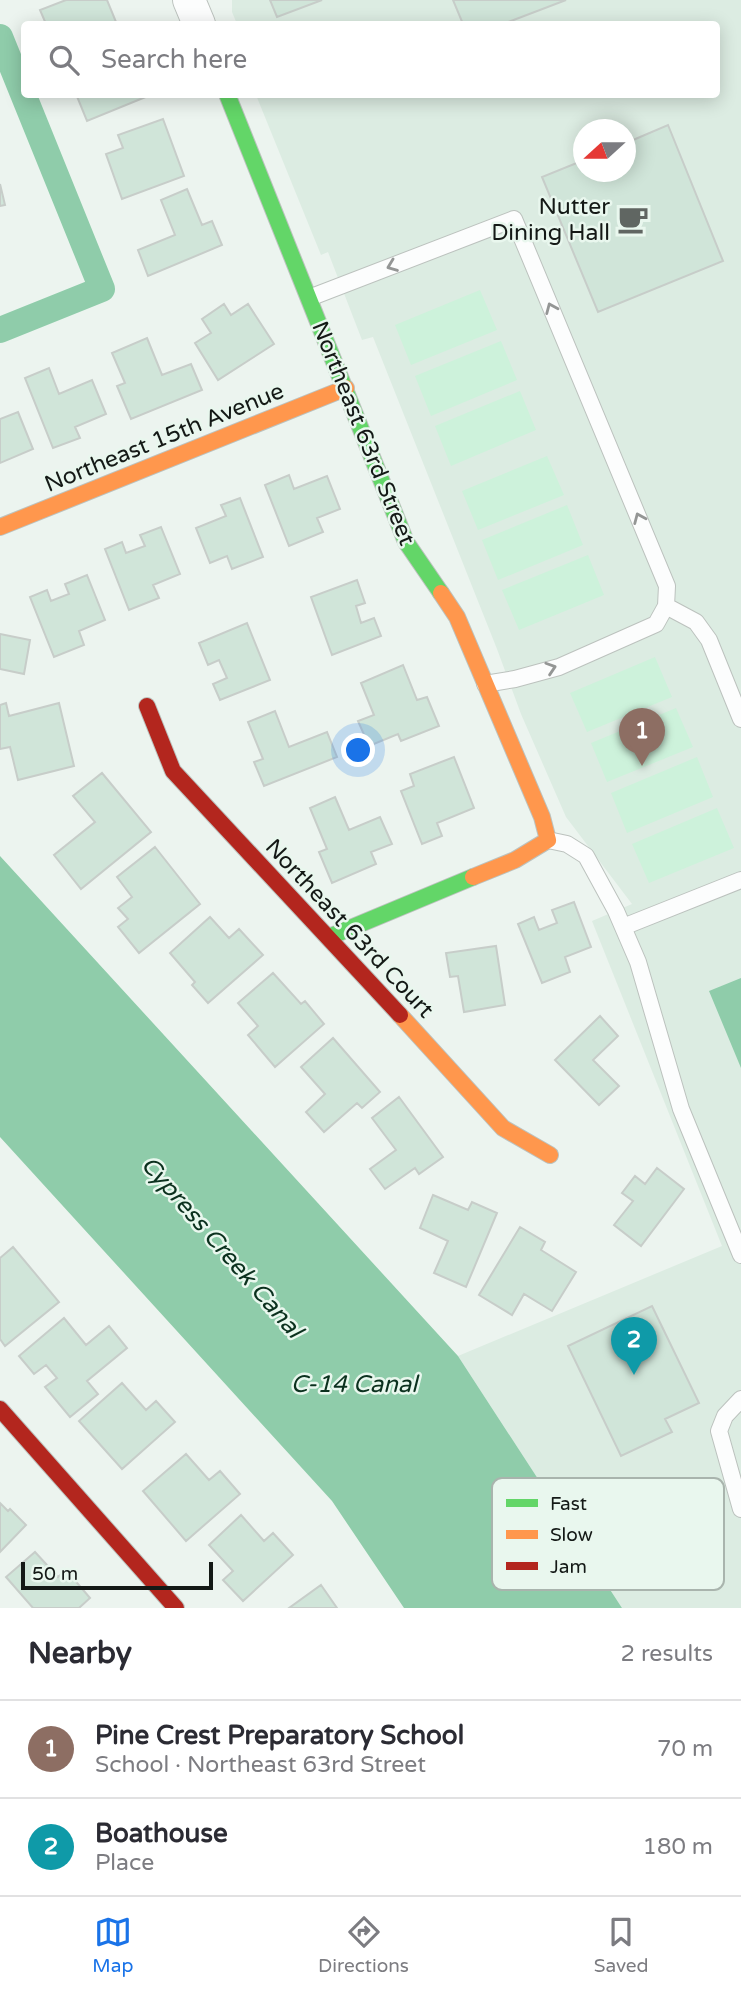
<!DOCTYPE html>
<meta charset="utf-8">
<style>
:root{--surface:#fff;--page:#f2f2f3;--text:#2b2b33;--muted:#7c7c81;--line:#e1e1e2;--accent:#1a73e8}
body{margin:0;font-family:"Varela Round",sans-serif;background:var(--page);color:var(--text)}
.compass{position:absolute;left:573px;top:119px;width:63px;height:63px;border-radius:50%;background:var(--surface);box-shadow:0 4px 18px #0003;rotate:249deg}
.scale{position:absolute;left:21px;bottom:18px;width:192px;box-sizing:border-box;padding-left:7px;border:4px solid #141916;border-top:0;font-size:19px;line-height:24px;white-space:nowrap;color:#141916;-webkit-text-stroke:5px #e9f7ee;paint-order:stroke}
.you{position:absolute;left:359px;top:751px;width:24px;height:24px;margin:-18px;border:5px solid #fff;border-radius:50%;background:#1a73e8;box-shadow:0 0 0 10px #1a73e833}
.badge{display:grid;place-items:center;width:46px;height:46px;border-radius:50%;background:var(--accent);color:#fff;font-size:23px;font-weight:700}
.pin{position:absolute;translate:-50% -58px;filter:drop-shadow(0 2px 4px #0008)}
.pin::after{content:'';position:absolute;top:37px;width:24px;height:21px;background:inherit;clip-path:polygon(0 0,100% 0,50% 100%)}
.list{margin:0;padding:0;list-style:none}
h2{display:flex;justify-content:space-between;align-items:center;height:91px;margin:0;padding:0 28px;font-size:30px}
h2 small{font-size:23px;font-weight:400;color:var(--muted)}
.list li{display:grid;grid-template-columns:46px 1fr auto;gap:21px;align-items:center;box-sizing:border-box;height:98px;padding:0 28px;border-top:2px solid var(--line)}
.list b{display:block;font-size:26px;white-space:nowrap}
.list p{margin:0;font-size:23px;white-space:nowrap;color:var(--muted)}
.list em{font-size:23px;font-style:normal;color:var(--muted)}
.icon{flex:none;width:38px;height:38px;fill:none;stroke:currentColor;stroke-width:2;stroke-linecap:round;stroke-linejoin:round}
.map{position:relative;flex:none;width:741px;height:1608px;overflow:hidden}
.search{position:absolute;background:var(--surface);box-shadow:0 4px 18px #0003;left:21px;right:21px;top:21px;height:77px;display:flex;align-items:center;gap:18px;box-sizing:border-box;padding:0 24px;border-radius:7px;color:var(--muted);font-size:26px}
.sheet{height:287px;background:var(--surface)}
nav{display:flex;justify-content:space-around;align-items:center;box-sizing:border-box;height:98px;border-top:2px solid var(--line);background:var(--surface);font-size:19px;color:var(--muted)}
nav a{display:grid;justify-items:center;gap:4px}
nav .on{color:var(--accent)}
.map>svg:first-child{display:block}
.built{fill:#dcece2;fill-rule:evenodd}
.green{fill:#cdf2db}
.water{fill:#8fccaa}
.lines{fill:none;stroke-linecap:round;stroke-linejoin:round}
.canal{stroke:#8fccaa;stroke-width:26}
.building{fill:#d0e5d9;stroke:#c7cdc9;stroke-width:2}
.lane-casing{stroke:#bcc2be;stroke-width:18}
.street-casing{stroke:#bcc2be;stroke-width:34}
.fast-casing{stroke:#bcc2be;stroke-width:18}
.slow-casing{stroke:#bcc2be;stroke-width:18}
.jam-casing{stroke:#bcc2be;stroke-width:18}
.lane{stroke:#fcfdfd;stroke-width:16}
.street{stroke:#fcfdfd;stroke-width:32}
.fast{stroke:#63d668;stroke-width:16}
.slow{stroke:#ff974d;stroke-width:16}
.jam{stroke:#b3261e;stroke-width:16}
.oneway{stroke:#949695}
.labels{text-anchor:middle;stroke-width:5;stroke-linejoin:round;paint-order:stroke}
.poi-label{font-size:23px;fill:#141916;stroke:#e9f7ee;text-anchor:end}
.street-label{font-size:23px;fill:#141916;stroke:#e9f7ee}
.water-label{font-size:24px;font-style:italic;fill:#0b311e;stroke:#e9f7ee}
.key{fill:#e9f7ee;stroke:#a9b4ad;stroke-width:2}
.key-label{font-size:19px;fill:#141916}
</style>
<div class="map">
<svg width="741" height="1608" viewBox="0 0 741 1608">
<rect width="100%" height="100%" fill="#ecf4ef"/>
<path class="built" d="M232,0H741V1608H622L458,1356L722,1246L592,921L632,904L566,817L521,714L497,649L373,337L362,340L328,252L321,255L256,95L716,94V24H237L232,12ZM584,130H626V172H584Z"/>
<path class="green" d="M480,290L497,330L411,365L395,325Z
M501,341L517,380L431,416L415,376Z
M520,391L536,430L451,466L435,426Z
M547,456L564,495L478,530L462,491Z
M567,505L583,545L498,580L482,540Z
M588,555L604,595L519,630L502,590Z
M655,657L672,697L587,732L570,693Z
M676,708L693,747L607,782L591,743Z
M697,757L713,797L627,833L611,793Z
M717,808L734,848L649,883L632,844Z"/>
<path class="water" d="M0,856L458,1356L622,1608H404L332,1501L0,1137Z
M741,978V1068L709,991Z"/>
<g class="lines">
<path class="canal" d="M0,37L102,289L0,330"/>
</g>
<path class="building" d="M66,0H107L116,22L110,24H46L40,10Z
M270,0H322L277,17Z
M453,0H566L503,24H463Z
M76,94H148V96L87,121Z
M163,119L184,176L122,199L106,154L123,148L118,135Z
M668,125L723,261L598,312L542,177L584,160V172H626V143Z
M0,184L5,205L0,206Z
M187,189L202,225L212,221L222,245L148,276L138,250L175,235L161,200Z
M224,304L231,315L248,304L274,344L218,380L195,343L211,333L202,319Z
M147,338L162,375L191,364L202,390L131,419L117,386L125,383L112,353Z
M49,368L59,394L92,380L106,414L75,427L80,438L53,448L25,378Z
M18,412L33,449L0,463V419Z
M289,475L294,489L327,476L340,509L317,518L323,532L289,546L265,485Z
M240,498L263,557L232,569L227,556L210,563L196,528L226,516L221,505Z
M161,527L180,574L153,585L159,598L129,610L105,549L122,542L126,553L145,546L140,535Z
M87,575L105,620L79,631L84,645L54,657L30,597L47,590L51,601L69,594L65,584Z
M357,580L365,603L356,606L361,623L374,618L381,636L332,655L311,597Z
M247,623L270,680L220,700L213,684L227,678L219,660L208,665L199,643Z
M0,634L30,640L24,674L0,669Z
M403,665L417,700L427,697L439,726L401,741L398,734L369,746L358,721L374,715L361,683Z
M6,703L9,716L59,703L74,766L18,780L10,747L0,749V705Z
M275,711L289,747L327,732L337,757L264,786L254,762L263,759L248,722Z
M454,757L474,808L437,823L442,836L422,844L401,791L414,786L410,774Z
M102,773L151,832L81,889L54,855L95,822L73,796Z
M335,797L349,830L380,817L392,844L371,852L376,864L332,883L319,852L327,849L310,808Z
M155,847L200,904L139,953L118,927L128,919L118,908L132,897L117,877Z
M574,902L591,947L565,957L570,972L542,983L518,924L534,917L539,930L557,923L552,910Z
M210,917L229,938L239,929L263,955L208,1003L192,985L195,982L170,953Z
M496,946L505,1005L464,1012L458,976L450,977L446,953Z
M273,973L301,1004L305,1001L324,1024L275,1067L248,1035L258,1026L238,1003Z
M600,1016L618,1036L593,1060L619,1086L599,1105L555,1060Z
M333,1038L380,1092L362,1108L357,1103L324,1132L306,1112L325,1094L301,1067Z
M399,1097L443,1157L419,1174L415,1168L385,1189L370,1169L396,1150L372,1118Z
M657,1168L684,1189L641,1246L614,1225L633,1201L622,1193L635,1176L645,1184Z
M433,1195L468,1210L472,1202L497,1213L466,1287L434,1273L448,1241L420,1228Z
M520,1227L545,1242L541,1250L576,1272L552,1311L524,1294L512,1315L479,1295Z
M13,1247L59,1302L5,1346L0,1339V1258Z
M652,1306L699,1403L665,1419L672,1432L621,1456L568,1346Z
M64,1318L86,1345L109,1326L127,1348L87,1381L98,1394L70,1417L45,1387L57,1378L46,1365L34,1374L19,1356Z
M122,1383L146,1410L156,1401L175,1422L122,1469L79,1421Z
M186,1454L209,1480L220,1471L240,1494L186,1541L143,1491Z
M0,1503L8,1511L10,1509L26,1525L0,1552Z
M241,1515L264,1541L273,1533L293,1555L243,1601L223,1580L233,1571L209,1545Z
M35,1552L58,1577L66,1570L90,1598L79,1608H33L6,1577Z
M321,1585L337,1608H289Z"/>
<g class="lines">
<g class="lane-casing">
<path id="lane" d="M309,298L514,219L667,586L666,606L656,624L559,667L515,679L485,684
M666,606L696,622L709,640L741,719
M548,840L567,844L586,856L616,911L638,962L681,1109L741,1255
M623,927L741,880
M741,1399L725,1416L719,1431L741,1509"/>
</g>
<g class="street-casing">
<path id="street" d="M189,0L199,24"/>
</g>
<g class="fast-casing">
<path id="fast" d="M227,94L406,542L441,593
M329,937L473,877"/>
</g>
<g class="slow-casing">
<path id="slow" d="M0,527L346,388
M441,593L457,617L542,817L548,840L515,860L473,877
M400,1015L503,1128L550,1155"/>
</g>
<g class="jam-casing">
<path id="jam" d="M147,706L173,771L400,1015
M0,1409L176,1608"/>
</g>
<use href="#lane" class="lane"/>
<use href="#street" class="street"/>
<use href="#fast" class="fast"/>
<use href="#slow" class="slow"/>
<use href="#jam" class="jam"/>
</g>
<defs><path id="oneway-chevron" d="M-2-3.5L2.5 0L-2 3.5" fill="none" stroke-width="1.6" stroke-linecap="round" stroke-linejoin="round" transform="scale(1.75)"/></defs>
<g class="oneway">
<use href="#oneway-chevron" transform="translate(392 266) rotate(159)"/>
<use href="#oneway-chevron" transform="translate(551 308) rotate(-113)"/>
<use href="#oneway-chevron" transform="translate(639 518) rotate(-113)"/>
<use href="#oneway-chevron" transform="translate(551 668) rotate(-18)"/>
</g>
<defs>
<g id="cafe-bare" transform="scale(2.415)"><path d="M-5.5-4.5H6V0H3Q3 3.5 0 3.5H-2.5Q-5.5 3.5-5.5 0ZM3-3.2v2h1.7v-2ZM-6 4.5H4V6H-6Z" fill="#606662" stroke="#e9f7ee" stroke-width="2.5" paint-order="stroke"/></g>
</defs>
<g fill-rule="evenodd">
<use href="#cafe-bare" x="633" y="219"/>
</g>
<g class="labels">
<g class="poi-label">
<text x="610" y="214">Nutter<tspan x="610" dy="26">Dining Hall</tspan></text>
</g>
<g class="street-label">
<text transform="translate(364 433) rotate(68)" y="8">Northeast 63rd Street</text>
<text transform="translate(164 437) rotate(-22)" y="8">Northeast 15th Avenue</text>
<text transform="translate(350 928) rotate(47)" y="8">Northeast 63rd Court</text>
</g>
<g class="water-label">
<text transform="translate(222 1247) rotate(49)" y="8">Cypress Creek Canal</text>
<text x="354" y="1392">C-14 Canal</text>
</g>
</g>
<rect x="492" y="1478" width="232" height="112" rx="10" class="key"/>
<rect x="506" y="1499" width="32" height="8" fill="#63d668"/>
<rect x="506" y="1530" width="32" height="9" fill="#ff974d"/>
<rect x="506" y="1562" width="32" height="8" fill="#b3261e"/>
<g class="key-label">
<text x="550" y="1510">Fast</text>
<text x="550" y="1541">Slow</text>
<text x="550" y="1573">Jam</text>
</g>
</svg>
<svg class="compass" viewBox="-18 -18 36 36"><path d="M0-13l5 13h-10z" fill="#e53935"/><path d="M0 13l5-13h-10z" fill="#7c7c81"/></svg>
<div class="scale">50 m</div>
<div class="you"></div>
<div class="pin badge" style="left:642px;top:766px;background:#8d6e63">1</div>
<div class="pin badge" style="left:634px;top:1375px;background:#0f9aa8">2</div>
<div class="search"><svg class="icon" aria-label="search" viewBox="0 0 24 24"><circle cx="10" cy="10" r="6"/><path d="M15 15l6 6"/></svg>Search here</div>
</div>
<section class="sheet">
<h2>Nearby<small>2 results</small></h2>
<ul class="list">
<li><span class="badge" style="background:#8d6e63">1</span><div><b>Pine Crest Preparatory School</b><p>School · Northeast 63rd Street</p></div><em>70 m</em></li>
<li><span class="badge" style="background:#0f9aa8">2</span><div><b>Boathouse</b><p>Place</p></div><em>180 m</em></li>
</ul>
</section>
<nav>
<a class="on"><svg class="icon" aria-label="map" viewBox="0 0 24 24"><path d="M3 6l6-2 6 2 6-2v14l-6 2-6-2-6 2zM9 4v14M15 6v14"/></svg>Map</a>
<a><svg class="icon" aria-label="directions" viewBox="0 0 24 24"><path d="M12 3l9 9-9 9-9-9zM9 14v-3h6M13 9l2 2-2 2"/></svg>Directions</a>
<a><svg class="icon" aria-label="saved" viewBox="0 0 24 24"><path d="M7 4h10v16l-5-4-5 4z"/></svg>Saved</a>
</nav>
